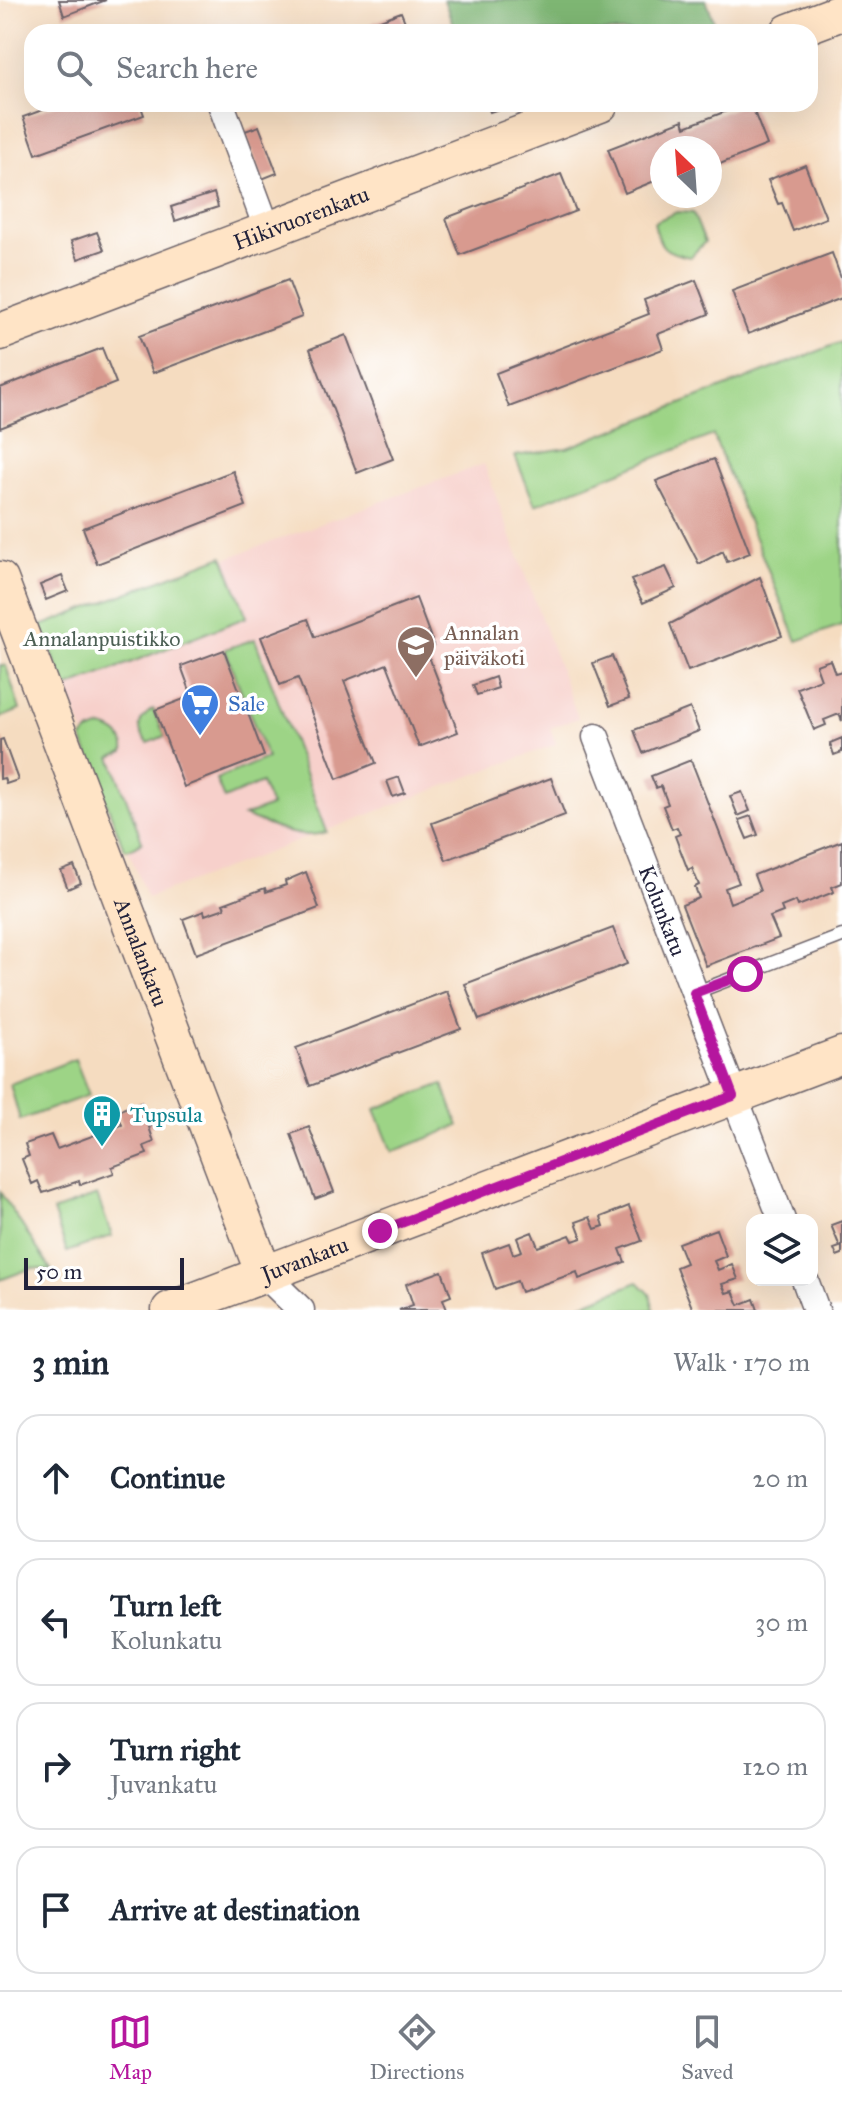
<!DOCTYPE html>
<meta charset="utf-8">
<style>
:root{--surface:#fff;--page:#f2f2f3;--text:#1f2937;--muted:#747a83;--line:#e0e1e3;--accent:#b5179e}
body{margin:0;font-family:"IM FELL Great Primer",serif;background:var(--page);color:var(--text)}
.controls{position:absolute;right:24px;bottom:24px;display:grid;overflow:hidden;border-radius:16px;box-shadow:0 8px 32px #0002}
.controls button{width:72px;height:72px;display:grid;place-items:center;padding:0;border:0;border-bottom:2px solid var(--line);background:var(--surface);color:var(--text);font:40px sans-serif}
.compass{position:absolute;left:650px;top:136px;width:72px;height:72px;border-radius:50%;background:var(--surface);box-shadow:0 8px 32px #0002;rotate:335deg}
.scale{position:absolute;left:24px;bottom:20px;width:160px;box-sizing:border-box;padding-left:8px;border:4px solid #22223b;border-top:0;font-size:22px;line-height:28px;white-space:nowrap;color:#22223b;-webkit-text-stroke:6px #fff;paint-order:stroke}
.stop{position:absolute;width:24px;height:24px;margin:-18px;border:6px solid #b5179e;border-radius:50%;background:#fff}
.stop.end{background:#b5179e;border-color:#fff;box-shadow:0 2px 8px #0008}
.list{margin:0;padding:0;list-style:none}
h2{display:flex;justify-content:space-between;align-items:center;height:104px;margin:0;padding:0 32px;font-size:34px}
h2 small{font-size:26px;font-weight:400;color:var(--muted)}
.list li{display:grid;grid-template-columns:52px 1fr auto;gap:24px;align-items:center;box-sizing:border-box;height:128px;margin:0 16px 16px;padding:0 16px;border:2px solid var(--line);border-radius:24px}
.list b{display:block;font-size:30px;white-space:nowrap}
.list p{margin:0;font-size:26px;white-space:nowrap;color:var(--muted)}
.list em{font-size:26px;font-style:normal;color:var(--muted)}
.icon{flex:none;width:44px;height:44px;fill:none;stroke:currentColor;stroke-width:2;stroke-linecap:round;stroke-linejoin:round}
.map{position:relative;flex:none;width:842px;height:1310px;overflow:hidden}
.search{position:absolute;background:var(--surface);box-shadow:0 8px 32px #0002;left:24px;right:24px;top:24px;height:88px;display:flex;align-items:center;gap:20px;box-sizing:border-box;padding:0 28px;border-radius:24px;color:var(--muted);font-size:30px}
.sheet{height:680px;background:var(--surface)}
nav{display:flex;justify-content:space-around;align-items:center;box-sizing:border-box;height:112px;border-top:2px solid var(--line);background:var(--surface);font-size:22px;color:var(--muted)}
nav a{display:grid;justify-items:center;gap:4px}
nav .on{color:var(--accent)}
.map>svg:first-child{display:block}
.built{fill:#f7d0cb}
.green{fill:#9dd486;stroke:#607b60;stroke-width:2}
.forest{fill:#7eb673;stroke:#506c57;stroke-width:2}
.building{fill:#d89a8f}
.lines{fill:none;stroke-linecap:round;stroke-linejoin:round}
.lane-casing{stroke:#6c636a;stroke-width:15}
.street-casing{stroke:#6c636a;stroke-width:29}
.secondary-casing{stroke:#6c636a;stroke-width:39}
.lane{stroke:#fff;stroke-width:12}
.street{stroke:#fff;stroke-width:26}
.secondary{stroke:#ffe4c6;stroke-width:36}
.route{stroke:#b5179e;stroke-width:10}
.labels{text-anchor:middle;stroke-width:7;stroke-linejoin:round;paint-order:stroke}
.street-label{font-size:22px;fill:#22223b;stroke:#fff}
.education-label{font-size:22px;fill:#785e54;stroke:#fff;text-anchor:start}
.park-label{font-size:22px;fill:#4d6055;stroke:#fff}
.shop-label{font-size:22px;fill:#366cbe;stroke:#fff;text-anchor:start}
.culture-label{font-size:22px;fill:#0d838f;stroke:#fff;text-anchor:start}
</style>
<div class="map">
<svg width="842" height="1310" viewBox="0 0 842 1310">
<rect width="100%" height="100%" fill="#fff"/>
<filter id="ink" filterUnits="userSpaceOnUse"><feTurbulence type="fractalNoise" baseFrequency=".0125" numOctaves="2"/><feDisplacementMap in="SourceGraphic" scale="16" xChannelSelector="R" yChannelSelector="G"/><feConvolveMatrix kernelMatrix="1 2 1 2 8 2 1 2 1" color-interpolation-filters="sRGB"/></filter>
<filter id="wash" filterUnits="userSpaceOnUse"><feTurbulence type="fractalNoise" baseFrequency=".006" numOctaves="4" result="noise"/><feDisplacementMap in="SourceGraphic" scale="32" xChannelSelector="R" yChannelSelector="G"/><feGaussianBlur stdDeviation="1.8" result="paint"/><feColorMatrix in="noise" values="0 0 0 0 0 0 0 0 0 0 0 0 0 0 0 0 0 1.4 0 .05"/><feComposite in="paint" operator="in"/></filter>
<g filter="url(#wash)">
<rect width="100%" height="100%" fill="#f5dcc0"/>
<path class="built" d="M484,464L578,718L550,728L556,744L147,898L66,688L246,617L225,559Z"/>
<path class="green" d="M677,212L693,213L705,242L690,257C663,252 660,248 654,222Z
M842,342V625L797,641L713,435L535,505L515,456L567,448Z
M223,556L247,617L66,688L41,626Z
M255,639L327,832C299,842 270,825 244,816L271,806L261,783L224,799L216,779L267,758L225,649Z
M0,665L6,666L20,710L0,718Z
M153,709L165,736L148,743C135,729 138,719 153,709Z
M102,727C114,730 126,737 124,752L111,757L142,841C137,846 131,851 124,849L82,738L88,732Z
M75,1059L89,1095L20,1120L10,1084Z
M443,1084L459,1126L392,1152L375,1109Z
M0,1192L52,1271L32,1268L0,1280Z
M97,1195L112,1236L67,1252L53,1211Z
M638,1282L650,1294L654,1310H567Z"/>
<path class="forest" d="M444,0H706L718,32H456Z"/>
<g id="blocks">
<path class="building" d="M59,0H106L64,16Z
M401,12L409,32H349Z
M59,104H140L144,115L36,154L23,117Z
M491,104H497L499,109L490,112L487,105Z
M745,104H751L767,145L710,168V148H662V178L625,193L608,149L683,120L685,127Z
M259,126L277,173L262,179L245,131Z
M805,165L826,218L793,231L782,203L778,204L768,180Z
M561,174L576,211L460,255L446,218Z
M214,193L218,207L175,221L171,207Z
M97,232L104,250L78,259L71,241Z
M832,253L842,281V298L748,334L732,291Z
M288,280L302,317L153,373L139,336Z
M696,280L709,314L658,334L663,349L509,407L496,373L649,314L644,300Z
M346,335L393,459L357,473L310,349Z
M102,348L116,383L0,428V388Z
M714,459L750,553L727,562L723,551L699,564L656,481Z
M233,471L246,506L97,564L83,528Z
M666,567L676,588L643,603L631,580Z
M62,576L68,591L46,600L40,585Z
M760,577L782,636L688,671L670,624Z
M416,598L434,646L426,649L458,732L419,747L387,664L344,681L376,763L337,779L298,678L280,685L261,637L308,619L315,637Z
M224,650L264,756L184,787L155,710L192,696L181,666Z
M612,656L629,699L610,706L593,663Z
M830,660L835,673L842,671V721L839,714L824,720L826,725L814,730L797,688L821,679L816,665Z
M495,677L498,688L477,695L473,685Z
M690,708L699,731L643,753L634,730Z
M842,738V752L834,755L830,743Z
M3,739L18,780L6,784L4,778L0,779V740Z
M691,760L739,883L725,888L730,903L760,891L754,875L842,841V883L832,887L834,892L798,906L796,901L781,907L783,912L770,917L779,938L706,966L682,905L699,898L695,887L699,885L692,868L688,870L675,836L680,834L677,827L672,829L663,806L668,804L661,786L656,788L651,776Z
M399,777L405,793L393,797L387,781Z
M551,778L565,815L446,860L432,823Z
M742,792L750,811L738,816L730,796Z
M751,816L758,835L747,839L739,820Z
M74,866L81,883L68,889L61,871Z
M306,872L319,908L196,954L183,919L204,911L205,915L225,908L223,904L265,888L266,892L286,885L285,881Z
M613,928L627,964L479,1020L465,984Z
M447,991L461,1029L310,1086L296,1048Z
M141,1102L146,1118L152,1116L155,1124L149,1127L154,1142L144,1146L147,1154L112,1167L114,1173L80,1185L79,1181L43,1193L38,1181L32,1184L22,1159L29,1156L25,1144L51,1135L57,1149L122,1125L117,1111Z
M309,1127L334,1192L315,1199L291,1134Z
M629,1206L642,1241L620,1249L625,1262L579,1279L577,1272L521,1292L517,1281L495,1289L482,1253L509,1243L513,1254L522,1251L517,1238L532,1232L538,1247L570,1235L573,1241L582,1238L576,1222L590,1217L595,1229L604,1226L601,1217Z
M842,1221V1254L837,1256L834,1249L840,1247L831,1225Z
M716,1229L726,1256L714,1261L718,1270L732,1264L738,1279L722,1284L726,1293L733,1291L739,1305L754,1299L758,1310H693L676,1267L686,1263L678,1243Z
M442,1271L451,1296L443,1299L447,1310H399L413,1305L406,1284Z"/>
</g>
</g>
<g filter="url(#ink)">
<use href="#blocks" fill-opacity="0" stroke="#6c636a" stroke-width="2"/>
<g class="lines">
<g class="lane-casing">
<path id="lane" d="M694,993L842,936"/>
</g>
<g class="street-casing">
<g id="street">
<path d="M221,104L268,231"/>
<path id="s1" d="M596,737L782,1220"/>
<path d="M264,1274L301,1310"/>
<path d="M805,1280L816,1310"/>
</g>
</g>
<g class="secondary-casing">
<g id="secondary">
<path d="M789,32L842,12"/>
<path id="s2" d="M0,332L600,104"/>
<path id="s3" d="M0,580L264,1274"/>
<path id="s4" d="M170,1310L842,1055"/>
</g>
</g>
<use href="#lane" class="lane"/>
<use href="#street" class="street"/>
<use href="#secondary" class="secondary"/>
</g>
</g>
<g class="lines" filter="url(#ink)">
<path class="route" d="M380,1231L733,1096L694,993L745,974"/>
</g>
<defs>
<g id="school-pin" transform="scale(2)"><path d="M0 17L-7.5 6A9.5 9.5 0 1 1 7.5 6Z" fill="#8d6e63" stroke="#fff"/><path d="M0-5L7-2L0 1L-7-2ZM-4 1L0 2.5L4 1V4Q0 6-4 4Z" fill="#fff"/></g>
<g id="supermarket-pin" transform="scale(2)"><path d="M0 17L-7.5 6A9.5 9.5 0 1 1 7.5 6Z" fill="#3f7fe0" stroke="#fff"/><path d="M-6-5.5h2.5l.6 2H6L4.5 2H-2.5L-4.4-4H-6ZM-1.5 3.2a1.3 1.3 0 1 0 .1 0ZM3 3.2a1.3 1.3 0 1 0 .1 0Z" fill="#fff"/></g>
<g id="building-pin" transform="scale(2)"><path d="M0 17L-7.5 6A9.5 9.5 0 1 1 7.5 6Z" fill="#0f9aa8" stroke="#fff"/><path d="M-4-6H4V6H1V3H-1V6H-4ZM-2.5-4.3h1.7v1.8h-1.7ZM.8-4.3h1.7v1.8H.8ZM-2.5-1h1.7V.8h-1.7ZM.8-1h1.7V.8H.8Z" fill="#fff"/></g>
</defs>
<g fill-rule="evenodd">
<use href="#school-pin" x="416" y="645"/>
<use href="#supermarket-pin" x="200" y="703"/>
<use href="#building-pin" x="102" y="1114"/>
</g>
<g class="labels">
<g class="street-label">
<text dy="8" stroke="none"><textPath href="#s2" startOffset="322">Hikivuorenkatu</textPath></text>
<text dy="8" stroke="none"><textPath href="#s1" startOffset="186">Kolunkatu</textPath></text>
<text dy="8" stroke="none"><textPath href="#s3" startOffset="398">Annalankatu</textPath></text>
<text dy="8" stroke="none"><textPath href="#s4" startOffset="144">Juvankatu</textPath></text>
</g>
<g class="education-label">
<text x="444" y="640">Annalan<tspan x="444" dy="25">päiväkoti</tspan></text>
</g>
<g class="park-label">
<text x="102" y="646">Annalanpuistikko</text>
</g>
<g class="shop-label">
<text x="228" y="711">Sale</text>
</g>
<g class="culture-label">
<text x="130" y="1122">Tupsula</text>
</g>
</g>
</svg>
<div class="controls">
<button><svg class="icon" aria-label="layers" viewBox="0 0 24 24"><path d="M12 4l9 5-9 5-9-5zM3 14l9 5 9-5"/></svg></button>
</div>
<svg class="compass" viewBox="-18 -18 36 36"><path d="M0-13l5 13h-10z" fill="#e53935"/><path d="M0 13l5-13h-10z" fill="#747a83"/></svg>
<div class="scale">50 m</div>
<div class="stop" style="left:745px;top:974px"></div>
<div class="stop end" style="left:380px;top:1231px"></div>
<div class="search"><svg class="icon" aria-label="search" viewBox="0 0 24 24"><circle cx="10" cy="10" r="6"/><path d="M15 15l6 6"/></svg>Search here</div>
</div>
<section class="sheet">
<h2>3 min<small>Walk · 170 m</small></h2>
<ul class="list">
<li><svg class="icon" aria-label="ahead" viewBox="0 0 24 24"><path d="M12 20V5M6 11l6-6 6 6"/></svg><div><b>Continue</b></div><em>20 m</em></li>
<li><svg class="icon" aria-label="left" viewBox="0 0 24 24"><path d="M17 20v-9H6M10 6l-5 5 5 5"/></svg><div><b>Turn left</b><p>Kolunkatu</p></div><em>30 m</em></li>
<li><svg class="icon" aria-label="right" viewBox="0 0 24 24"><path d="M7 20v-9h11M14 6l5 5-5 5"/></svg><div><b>Turn right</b><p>Juvankatu</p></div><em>120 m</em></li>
<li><svg class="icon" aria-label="arrive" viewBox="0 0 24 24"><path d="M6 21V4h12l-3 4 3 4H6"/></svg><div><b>Arrive at destination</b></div></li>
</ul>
</section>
<nav>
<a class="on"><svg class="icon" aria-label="map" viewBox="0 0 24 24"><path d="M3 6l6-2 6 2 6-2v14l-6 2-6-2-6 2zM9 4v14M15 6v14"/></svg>Map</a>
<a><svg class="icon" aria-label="directions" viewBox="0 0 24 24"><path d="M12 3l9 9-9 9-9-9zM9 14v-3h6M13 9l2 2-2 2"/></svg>Directions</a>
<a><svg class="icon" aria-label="saved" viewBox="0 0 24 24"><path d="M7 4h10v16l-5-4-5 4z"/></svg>Saved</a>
</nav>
